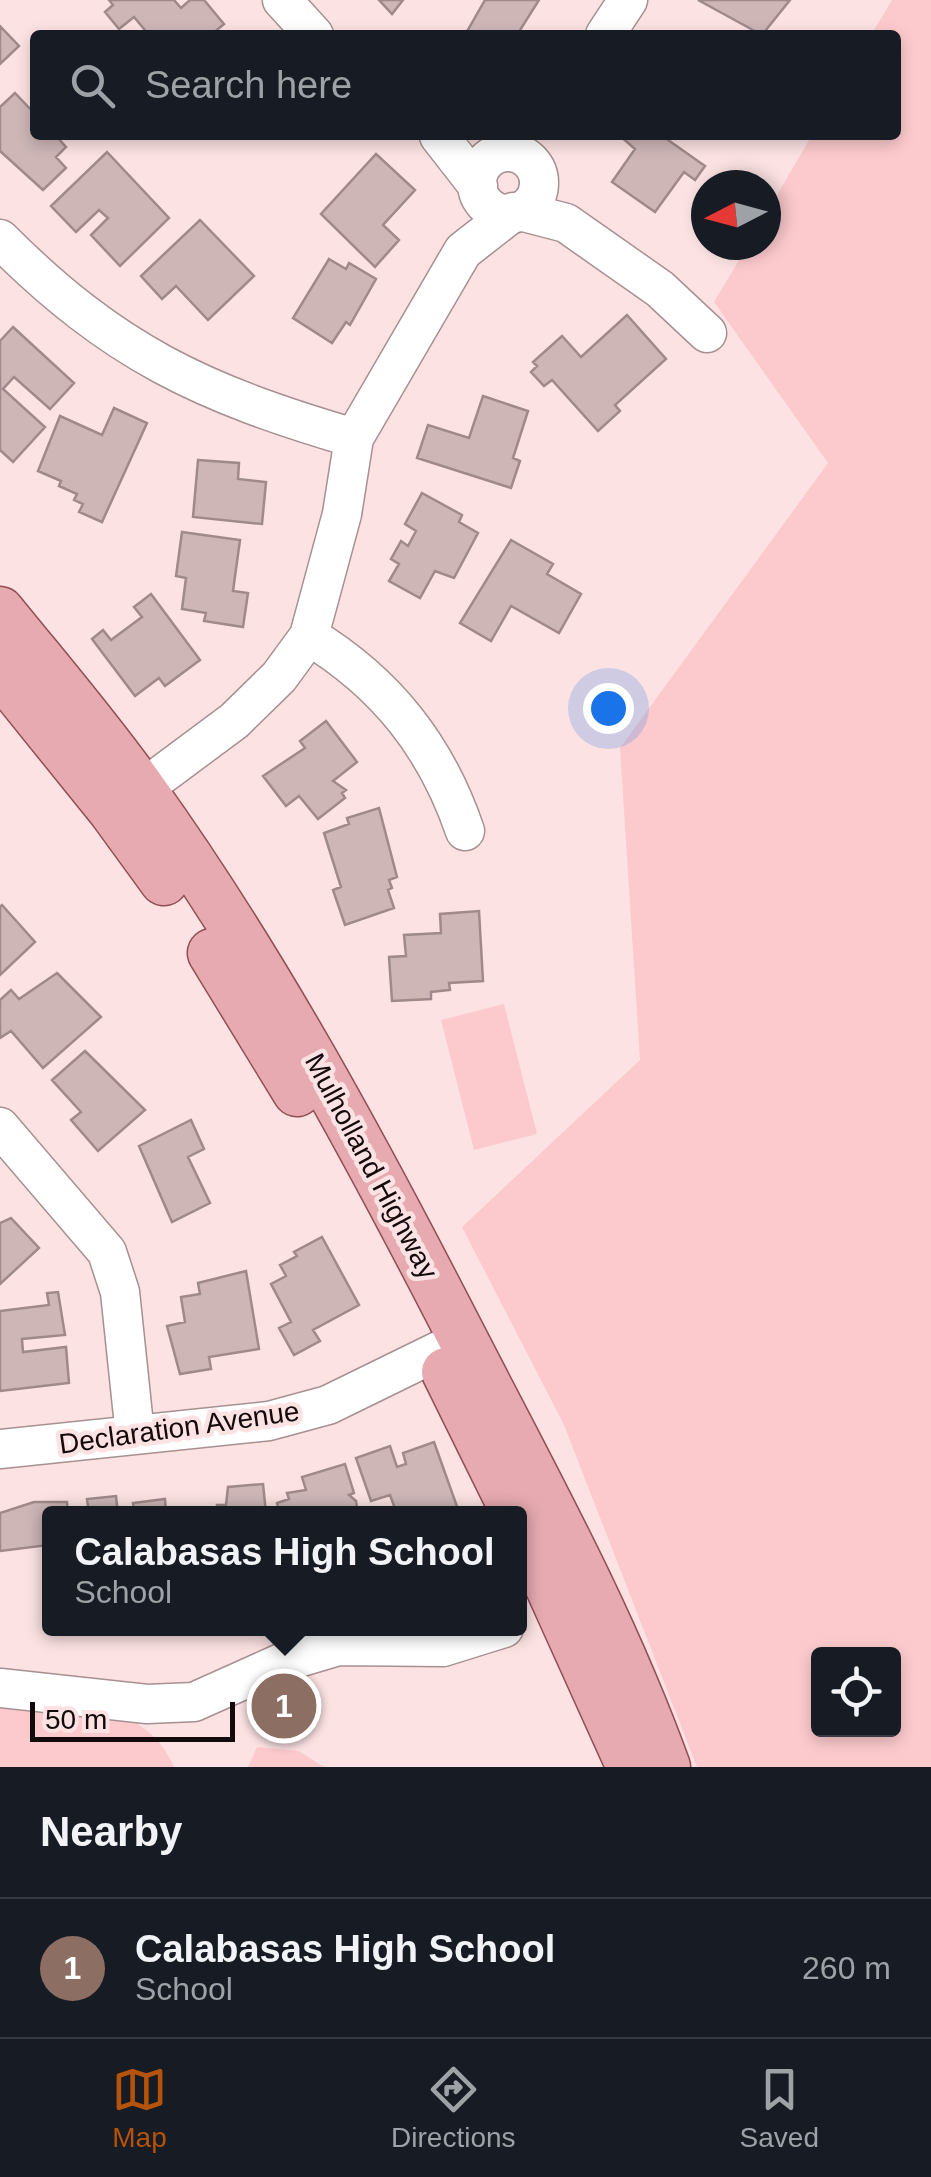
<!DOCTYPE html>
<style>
:root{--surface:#171b24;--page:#20242c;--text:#f1f3f6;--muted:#9ea1a6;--line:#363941;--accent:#b45309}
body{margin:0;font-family:Helvetica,sans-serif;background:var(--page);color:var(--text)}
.controls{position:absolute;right:30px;bottom:30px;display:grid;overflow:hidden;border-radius:10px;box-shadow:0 5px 15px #0003}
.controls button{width:90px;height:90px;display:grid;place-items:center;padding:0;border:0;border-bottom:2px solid var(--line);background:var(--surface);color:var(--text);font:50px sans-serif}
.compass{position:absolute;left:691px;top:170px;width:90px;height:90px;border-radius:50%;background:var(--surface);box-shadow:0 5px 15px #0003;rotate:264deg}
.scale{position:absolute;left:30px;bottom:25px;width:205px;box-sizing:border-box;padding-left:10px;border:5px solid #120a0b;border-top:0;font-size:28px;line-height:35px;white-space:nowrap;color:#120a0b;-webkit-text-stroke:8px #fce2e3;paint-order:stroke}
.you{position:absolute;left:608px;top:708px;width:35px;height:35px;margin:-25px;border:8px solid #fff;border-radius:50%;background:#1a73e8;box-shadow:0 0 0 15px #1a73e833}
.badge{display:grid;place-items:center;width:65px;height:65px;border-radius:50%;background:var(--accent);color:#fff;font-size:32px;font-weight:700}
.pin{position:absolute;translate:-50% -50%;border:5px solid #fff;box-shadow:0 2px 10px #0006}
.popup{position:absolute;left:42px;top:1506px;width:485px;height:130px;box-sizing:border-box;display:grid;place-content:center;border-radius:10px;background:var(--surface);filter:drop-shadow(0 2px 8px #0005);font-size:32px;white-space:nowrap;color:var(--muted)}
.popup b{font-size:38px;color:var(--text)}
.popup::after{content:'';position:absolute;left:50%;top:100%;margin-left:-20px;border:20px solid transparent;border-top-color:var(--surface)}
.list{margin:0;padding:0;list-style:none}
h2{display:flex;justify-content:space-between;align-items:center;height:130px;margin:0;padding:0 40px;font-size:42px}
h2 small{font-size:32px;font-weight:400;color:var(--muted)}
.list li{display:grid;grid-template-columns:65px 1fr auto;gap:30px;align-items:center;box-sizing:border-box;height:140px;padding:0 40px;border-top:2px solid var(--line)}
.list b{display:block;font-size:38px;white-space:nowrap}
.list p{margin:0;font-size:32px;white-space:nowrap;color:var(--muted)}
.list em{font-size:32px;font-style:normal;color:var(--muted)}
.icon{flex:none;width:55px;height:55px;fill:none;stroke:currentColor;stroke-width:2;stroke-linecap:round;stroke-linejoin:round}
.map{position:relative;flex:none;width:931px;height:1767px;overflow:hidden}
.search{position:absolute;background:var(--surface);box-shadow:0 5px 15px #0003;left:30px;right:30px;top:30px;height:110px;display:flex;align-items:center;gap:25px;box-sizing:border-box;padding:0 35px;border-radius:10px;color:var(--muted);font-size:38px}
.sheet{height:270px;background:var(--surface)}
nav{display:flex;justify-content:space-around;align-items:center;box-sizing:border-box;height:140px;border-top:2px solid var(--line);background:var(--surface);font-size:28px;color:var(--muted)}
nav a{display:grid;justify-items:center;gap:5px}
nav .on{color:var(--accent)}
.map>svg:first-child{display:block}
.green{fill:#fccacd;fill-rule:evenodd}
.building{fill:#ceb6b7;stroke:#a0898a;stroke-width:2.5}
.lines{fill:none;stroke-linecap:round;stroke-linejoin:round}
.minor-casing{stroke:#a79091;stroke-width:41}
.major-casing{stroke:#914e54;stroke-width:51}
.minor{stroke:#fff;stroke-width:38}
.major{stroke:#e6aab0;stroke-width:48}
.labels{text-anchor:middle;stroke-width:9;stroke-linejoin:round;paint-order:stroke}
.street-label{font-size:28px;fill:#120a0b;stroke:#fce2e3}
</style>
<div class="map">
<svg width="931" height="1767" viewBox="0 0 931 1767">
<rect width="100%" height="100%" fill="#fce2e3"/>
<path class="green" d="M892,0H931V1767H697L564,1425L462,1227L640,1060L620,748L828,463L714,302L748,245H766V214L812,135H896V35H871ZM818,1654H894V1730H818Z
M504,1004L537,1134L474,1150L441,1020Z
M0,1704C65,1707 144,1696 174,1767H0Z
M257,1747L299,1751L324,1767H248Z"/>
<path class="building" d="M174,0L181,8L190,0H204L224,24L211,35H149L134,17L119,29L105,12L113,5L109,0Z
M379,0H403L392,14Z
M485,0H539L517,35H465Z
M698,0H790L762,35Z
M0,26L19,46L0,64Z
M15,93L35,114V135H55L66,147L56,157L66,168L43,190L0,151V107Z
M661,135L705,166L695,180L684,172L655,212L612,182L635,149L619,135Z
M107,152L169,218L120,266L91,235L108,218L99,210L76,232L51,206Z
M376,154L415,190L383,225L399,240L375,267L321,214Z
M200,220L254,276L208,320L176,286L162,299L141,276Z
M329,259L346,269L349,263L376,279L350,325L346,322L332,343L293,318Z
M627,315L666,359L615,405L620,411L598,431L552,380L544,386L531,372L537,366L533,362L562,336L581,357Z
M13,327L74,383L50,409L14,377L3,389L45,427L13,462L0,450V341Z
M483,396L528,411L513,458L520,461L511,488L417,458L428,425L469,438Z
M114,408L147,423L102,522L79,512L83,504L74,500L77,494L59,486L61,481L38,471L60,416L102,435Z
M198,460L239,463L238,479L266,482L262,524L193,517Z
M422,493L462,515L459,522L478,533L454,578L435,571L420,598L389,581L399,564L391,559L401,541L408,546L416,531L405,524Z
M182,532L240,540L233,591L248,593L243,627L204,621L206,613L182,609L186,578L176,576Z
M511,540L553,564L547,574L581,594L559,633L511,606L491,641L460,623Z
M151,594L200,660L165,686L159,678L135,696L92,639L103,630L111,640L142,617L134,607Z
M326,721L357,762L333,781L346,790L342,793L345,798L318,819L299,796L286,806L263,776L305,748L300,741Z
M379,808L397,877L389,880L392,888L388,890L394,908L345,925L333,890L341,887L324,833L349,824L347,818Z
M2,905L35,942L0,975V907Z
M479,911L483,981L449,983L450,990L431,992V999L392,1001L389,957L406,956L404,935L441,933L440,914Z
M57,973L101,1017L43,1068L11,1031L0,1038V1000L11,990L19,999Z
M85,1051L145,1110L98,1151L71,1120L81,1112L52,1080Z
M191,1120L204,1149L188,1157L210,1203L172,1222L139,1146Z
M11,1218L39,1248L0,1284V1223Z
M322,1237L359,1305L313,1330L320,1341L294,1355L279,1328L291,1322L271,1284L286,1276L280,1265L297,1256L294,1252Z
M246,1271L259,1349L209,1357L211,1369L180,1374L167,1326L185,1322L181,1297L200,1294L198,1283Z
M58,1292L65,1335L22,1339L23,1352L66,1347L69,1383L0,1391V1311L49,1305L47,1293Z
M434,1442L459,1512L397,1514L390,1495L371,1501L356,1458L390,1446L397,1467L406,1464L403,1453Z
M345,1464L354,1493L349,1495L356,1501L358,1514H280L277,1503L289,1499L287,1493L306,1490L302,1477Z
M263,1484L266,1513L218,1514L217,1505H226L228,1487Z
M116,1496L118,1514H89L87,1499Z
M165,1499L166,1514H135L133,1503Z
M34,1502H67L68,1514H49V1545L0,1551V1513Z"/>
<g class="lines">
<g class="minor-casing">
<path id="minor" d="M282,0L314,35
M605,35L628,0
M439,136L478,186
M477 183a31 31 0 1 1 62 0a31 31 0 1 1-62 0Z
M520,211L566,223L660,289L707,333
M0,239C114,353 201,393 354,438
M309,636C386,683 436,746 465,831
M121,805L234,721L279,677L309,636L342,514L354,438L463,251L513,212
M0,1127L107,1252L120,1292L135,1435
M0,1449L269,1421L328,1405L463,1339
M0,1688L147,1704L194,1702L281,1663L338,1646L443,1647L504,1628"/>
</g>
<g class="major-casing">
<path id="major" d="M0,611C47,669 97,727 141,789C265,962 365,1148 462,1337C536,1481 610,1613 666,1767
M0,671L113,811L164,881
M212,953L297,1092
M446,1372L516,1514
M519,1519L631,1767"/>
</g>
<use href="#minor" class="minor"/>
<use href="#major" class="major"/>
</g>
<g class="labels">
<g class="street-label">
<text transform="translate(372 1166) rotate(62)" y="10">Mulholland Highway</text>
<text transform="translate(179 1427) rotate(-8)" y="10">Declaration Avenue</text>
</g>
</g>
</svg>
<div class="controls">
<button><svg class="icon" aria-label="locate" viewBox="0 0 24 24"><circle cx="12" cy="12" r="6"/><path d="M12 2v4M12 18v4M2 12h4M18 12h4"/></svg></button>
</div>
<svg class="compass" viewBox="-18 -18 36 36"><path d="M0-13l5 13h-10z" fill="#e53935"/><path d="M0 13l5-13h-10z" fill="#9ea1a6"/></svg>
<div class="scale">50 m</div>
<div class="you"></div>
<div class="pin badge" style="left:284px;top:1706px;background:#8d6e63">1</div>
<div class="popup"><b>Calabasas High School</b>School</div>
<div class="search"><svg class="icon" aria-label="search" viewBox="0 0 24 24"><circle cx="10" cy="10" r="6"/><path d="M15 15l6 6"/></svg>Search here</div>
</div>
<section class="sheet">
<h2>Nearby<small></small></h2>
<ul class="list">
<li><span class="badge" style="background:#8d6e63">1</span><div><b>Calabasas High School</b><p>School</p></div><em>260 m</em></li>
</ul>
</section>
<nav>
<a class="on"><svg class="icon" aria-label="map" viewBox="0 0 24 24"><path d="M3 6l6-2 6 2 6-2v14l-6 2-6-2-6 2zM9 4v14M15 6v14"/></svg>Map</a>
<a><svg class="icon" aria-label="directions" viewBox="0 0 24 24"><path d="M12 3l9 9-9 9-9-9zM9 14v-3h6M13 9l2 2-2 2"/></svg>Directions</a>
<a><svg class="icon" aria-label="saved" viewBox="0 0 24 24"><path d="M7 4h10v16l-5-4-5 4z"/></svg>Saved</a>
</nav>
